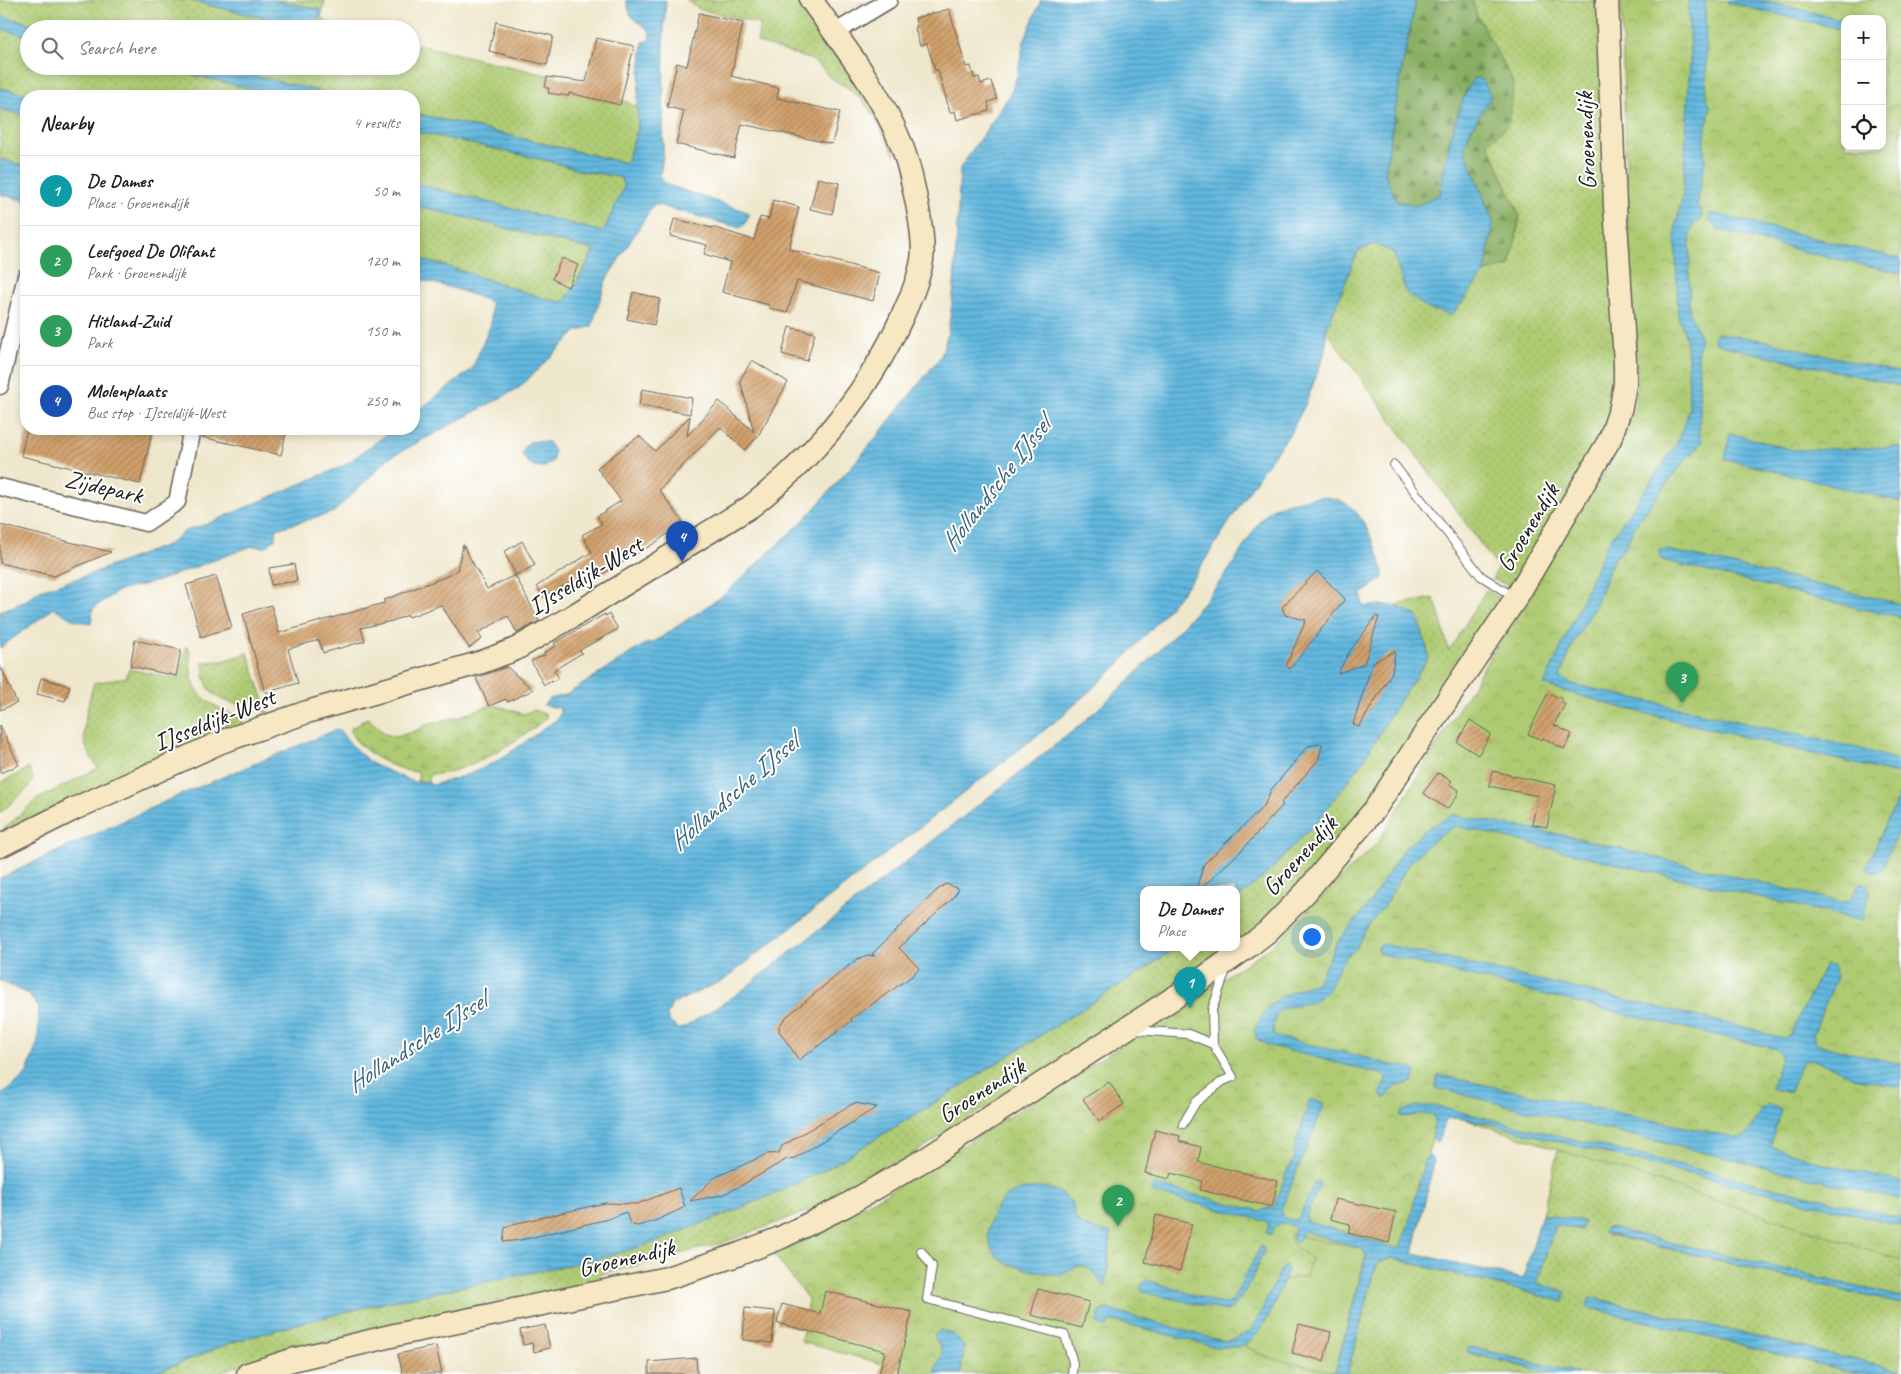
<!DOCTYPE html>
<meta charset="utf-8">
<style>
:root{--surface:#fff;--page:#f6f6f6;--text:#202124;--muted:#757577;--line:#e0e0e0;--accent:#2563eb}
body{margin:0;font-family:Caveat,sans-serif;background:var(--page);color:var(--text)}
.controls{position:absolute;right:15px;top:15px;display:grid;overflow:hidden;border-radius:10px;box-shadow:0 2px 8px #0003}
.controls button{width:45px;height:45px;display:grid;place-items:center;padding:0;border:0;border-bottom:1px solid var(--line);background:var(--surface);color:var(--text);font:25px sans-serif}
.you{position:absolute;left:1311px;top:936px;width:18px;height:18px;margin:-12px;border:4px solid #fff;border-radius:50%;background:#1a73e8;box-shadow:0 0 0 8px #1a73e833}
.badge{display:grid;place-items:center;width:32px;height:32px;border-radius:50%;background:var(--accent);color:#fff;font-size:16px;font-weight:700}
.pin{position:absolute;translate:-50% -41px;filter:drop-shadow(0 1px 2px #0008)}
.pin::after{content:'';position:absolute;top:26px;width:18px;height:15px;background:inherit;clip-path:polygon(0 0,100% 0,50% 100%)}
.popup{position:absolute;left:1140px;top:886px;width:100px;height:65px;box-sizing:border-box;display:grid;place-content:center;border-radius:10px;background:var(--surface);filter:drop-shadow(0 1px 4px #0005);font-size:16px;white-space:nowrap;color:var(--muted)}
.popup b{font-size:19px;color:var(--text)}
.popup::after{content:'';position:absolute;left:50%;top:100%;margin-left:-10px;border:10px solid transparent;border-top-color:var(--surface)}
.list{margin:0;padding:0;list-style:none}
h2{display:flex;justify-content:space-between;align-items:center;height:65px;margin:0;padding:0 20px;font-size:21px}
h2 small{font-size:16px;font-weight:400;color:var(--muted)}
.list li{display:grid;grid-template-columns:32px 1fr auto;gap:15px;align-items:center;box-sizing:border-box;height:70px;padding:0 20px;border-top:1px solid var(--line)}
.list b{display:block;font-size:19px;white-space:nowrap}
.list p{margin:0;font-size:16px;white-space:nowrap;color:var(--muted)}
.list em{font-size:16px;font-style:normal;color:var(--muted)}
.icon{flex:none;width:28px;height:28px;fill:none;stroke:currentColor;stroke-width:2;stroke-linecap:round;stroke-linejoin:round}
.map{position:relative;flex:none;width:1901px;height:1374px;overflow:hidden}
.search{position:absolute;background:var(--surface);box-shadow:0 2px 8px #0003;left:20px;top:20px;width:400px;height:55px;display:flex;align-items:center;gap:12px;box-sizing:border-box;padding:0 18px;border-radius:28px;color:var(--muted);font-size:19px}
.panel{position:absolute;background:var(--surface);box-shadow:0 2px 8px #0003;left:20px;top:90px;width:400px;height:345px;border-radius:20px}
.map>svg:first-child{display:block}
.grass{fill:url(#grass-dots);stroke:#657447}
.forest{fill:url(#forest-firs);stroke:#536640}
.wetland{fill:url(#wetland-marsh);stroke:#657447}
.park{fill:url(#park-crowns);stroke:#657447;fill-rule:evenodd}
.garden{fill:#aecb72;stroke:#657447}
.water{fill:url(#water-rules);stroke:#3f6a7e}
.building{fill:url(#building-hatch)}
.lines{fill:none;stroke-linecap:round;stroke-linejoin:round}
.lane-casing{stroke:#66635a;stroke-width:10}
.street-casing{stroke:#66635a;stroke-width:19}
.secondary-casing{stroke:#66635a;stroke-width:25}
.lane{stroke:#fff;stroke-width:8}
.street{stroke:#fff;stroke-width:16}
.secondary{stroke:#f7e8c3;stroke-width:22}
.labels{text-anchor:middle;stroke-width:4;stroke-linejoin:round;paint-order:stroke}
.street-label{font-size:25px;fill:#1c1c1c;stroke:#fff}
.water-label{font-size:26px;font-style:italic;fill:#3c6274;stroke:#fff}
</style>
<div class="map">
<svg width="1901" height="1374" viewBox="0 0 1901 1374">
<defs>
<pattern id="grass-dots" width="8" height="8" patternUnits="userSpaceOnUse" patternTransform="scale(1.25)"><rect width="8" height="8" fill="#aecb72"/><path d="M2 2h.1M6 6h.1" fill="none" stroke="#95ae62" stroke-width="1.8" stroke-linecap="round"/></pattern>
<pattern id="forest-firs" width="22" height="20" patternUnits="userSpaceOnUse" patternTransform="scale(1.25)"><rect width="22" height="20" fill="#8aaf64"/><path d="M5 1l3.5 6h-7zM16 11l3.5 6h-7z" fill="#708e52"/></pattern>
<pattern id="wetland-marsh" width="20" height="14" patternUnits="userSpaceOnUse" patternTransform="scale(1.25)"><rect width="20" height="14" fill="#aecb72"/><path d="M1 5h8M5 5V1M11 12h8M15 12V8" fill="none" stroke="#95ae62"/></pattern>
<pattern id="park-crowns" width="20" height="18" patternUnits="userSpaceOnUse" patternTransform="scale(1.25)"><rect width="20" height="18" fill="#aecb72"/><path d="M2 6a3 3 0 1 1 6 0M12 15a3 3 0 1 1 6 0" fill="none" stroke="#95ae62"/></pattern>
<pattern id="water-rules" width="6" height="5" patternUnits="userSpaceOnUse" patternTransform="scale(1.25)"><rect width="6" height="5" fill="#62b8df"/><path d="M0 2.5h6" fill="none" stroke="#5095b4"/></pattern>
<pattern id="building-hatch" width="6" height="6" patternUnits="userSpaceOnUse" patternTransform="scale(1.25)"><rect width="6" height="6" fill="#d1a16c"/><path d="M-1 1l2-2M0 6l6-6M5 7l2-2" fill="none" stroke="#a98258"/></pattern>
</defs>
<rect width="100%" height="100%" fill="#fff"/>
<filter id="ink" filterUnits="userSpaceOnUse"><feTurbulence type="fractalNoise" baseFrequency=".02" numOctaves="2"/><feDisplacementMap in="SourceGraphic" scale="10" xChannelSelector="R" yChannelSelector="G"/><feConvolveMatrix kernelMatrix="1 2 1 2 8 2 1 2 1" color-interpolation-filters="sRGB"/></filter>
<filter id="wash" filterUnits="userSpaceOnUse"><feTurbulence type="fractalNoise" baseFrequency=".0096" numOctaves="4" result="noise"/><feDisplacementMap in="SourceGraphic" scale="20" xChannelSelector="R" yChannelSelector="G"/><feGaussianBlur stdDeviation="1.12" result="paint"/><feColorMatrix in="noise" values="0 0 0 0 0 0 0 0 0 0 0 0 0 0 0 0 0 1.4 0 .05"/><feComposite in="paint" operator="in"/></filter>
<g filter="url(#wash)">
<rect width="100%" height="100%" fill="#efe7cc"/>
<path class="grass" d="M0,0H188L305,28L314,26L321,16L319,9L271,0H325L321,17L330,24L350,29H53L0,16Z
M686,0H800L869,99L895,155L874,116L863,101L847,87L829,77L822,68L812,60L757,42L760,24L699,9Z
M1472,0H1599L1618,363L1609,425L1515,582L1508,585L1492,579L1498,568L1326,330L1358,251L1374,244L1393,252L1407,293L1452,315L1485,272L1510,266L1520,216L1487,144L1509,123Z
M0,29L29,36V66H156L281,96H35L0,88Z
M411,43L589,85L637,107L638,128L626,163L414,113V96H341L212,66H411Z
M0,109L26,116V166L0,159Z
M414,131L549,161L582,171L620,177L625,187L603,232L414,183Z
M414,205L594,250L574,288L563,302L546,299L446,266L414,258Z
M1486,590L1498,598L1500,608L1369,804L1262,928L1234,949L844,1198L722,1243L602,1274L588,1284L506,1299L386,1327L292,1349L212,1374H152L233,1342L297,1324L374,1305L510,1276L710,1221L772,1195L830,1167L947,1095L1142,971L1177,947H1236V900L1266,875L1319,819L1362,763L1392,712L1429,657L1418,617L1396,605L1433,598L1438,609L1449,651Z
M187,646L190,650C191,688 193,694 226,712C232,715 238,717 243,721V724L0,835V832L38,799L98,768C93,760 87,752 85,743C81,730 90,696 94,683L126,677L129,669L177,679Z
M248,653L269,715H266L260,706C227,704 203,701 203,662L223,661Z
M29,768L33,779L28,788L0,813V783Z
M1560,1142L1901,1225V1297L1606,1227L1605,1234L1901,1304V1371L1591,1297L1588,1307L1859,1374H1581L1471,1347L1468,1353L1554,1374H1347L1376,1267L1380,1261L1392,1258L1564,1302L1565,1292L1537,1284L1555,1225L1581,1230L1584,1222L1542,1214Z"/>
<path class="forest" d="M1416,0H1472L1477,15L1514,84L1509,123L1488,144L1520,216L1510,266L1485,272L1493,222L1464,147L1472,128L1491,96L1467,87L1450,144L1440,194L1416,206L1396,201L1385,173L1402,68Z"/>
<path class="wetland" d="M495,705L524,714L533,710L546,714V718C524,738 461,776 432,774L428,778V782L417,781L419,776L417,772C413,771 409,771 405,770C384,764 364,752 351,734V728L364,722L360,721L368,718L385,734L397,737L415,731L428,724L458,717L488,706L489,708Z"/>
<path class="park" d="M1621,0H1901V1260L1439,1111L1404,1251L1375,1247L1339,1374H920L801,1342L808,1299L773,1253L889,1192L1122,1045L1272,946L1378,842L1547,563L1623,443L1636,403L1637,364L1629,261ZM1845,19H1882V146H1845Z"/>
<path class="garden" d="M1291,1234L1294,1235L1293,1239L1299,1240L1300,1236L1359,1248L1362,1249L1366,1255L1335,1372L1269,1358L1243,1345C1265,1332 1274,1304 1283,1281L1295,1278L1306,1277L1311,1259C1302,1251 1290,1248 1291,1234Z"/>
<path class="water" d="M188,0H271L319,9L321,16L314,26L305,28Z
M626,0H666L664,30L663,156L660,175L665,184L750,213L745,224L740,228L654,204L606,280L592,326L576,332L519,388L389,458L334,512L277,529L275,539L266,547L252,546L158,581L118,591L93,608L91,624L72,619L54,608L0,648V611L24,602L40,590L82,577L169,544L185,531L207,524L345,465L394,429H414V414L472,369L491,324V302L459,290L414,278V258L446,266L546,299L563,302L574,288L594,250L414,205V183L603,232L624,187L620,177L582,171L549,161L414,131V113L626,163L638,128L637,107L643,42L649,41L650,31L631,16Z
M1041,0H1416L1402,68L1385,173L1396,201L1416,206L1440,194C1446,160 1455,105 1475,77L1483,81L1491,96L1472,128L1464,147L1493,222L1485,272L1452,315L1428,309L1406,293L1393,252L1374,244L1358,251L1326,330V350L1306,403L1291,432L1262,471L1194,577L1155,625L1116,667L1061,717L724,980L672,1004L667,1015L669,1022L679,1029L685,1027L736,995L1079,726C1132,679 1183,630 1226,574C1237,560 1258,519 1269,511C1281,504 1291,501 1305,499C1342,491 1359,508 1373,542C1378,554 1383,564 1383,578L1362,594V604L1366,607C1391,602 1397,606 1418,617L1429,657L1392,712L1362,763L1319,819L1266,875L1236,900V889H1144V947H1177L1142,971L947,1095L830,1167L772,1195L659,1241L602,1258L374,1305L297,1324L233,1342L152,1374H0V1096L26,1075L38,1041L39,1008L28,994L0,981V878L175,797L338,729L357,751L374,765L414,782H428L432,785C452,780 472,774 491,764C515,751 536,733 559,718L560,708L543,705L549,699L566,695L645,644L654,642L725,594L805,519L871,444L941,356L948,333L954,287L960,168L1010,95L1017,76L1024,41Z
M1688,0H1705L1707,99L1711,107L1706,128L1704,148L1705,161L1697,207L1702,210L1701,220C1694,222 1692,227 1690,235L1689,311L1700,336L1698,349L1700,412L1699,434L1703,441L1679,468L1634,527L1625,549L1614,558L1594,608L1574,642L1560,677L1572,684L1857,748L1901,761V775L1619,707L1544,685L1606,546L1676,445L1685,423L1689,408L1688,357L1686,339L1678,315L1675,230L1683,192L1690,60Z
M1728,0H1759L1845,20V30L1728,3Z
M0,16L53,29H29V36L0,29Z
M156,66H212L341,96H281Z
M0,88L35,96H26V116L0,109Z
M0,159L26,166V201L0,194Z
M1711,213L1901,259V273L1813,254L1720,230L1709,221Z
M1717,333L1762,340L1901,373V386L1723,346L1714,342V338Z
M1730,433L1793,450L1901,447V502L1725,459Z
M538,441L548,442L554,451L553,461C540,473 531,468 522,455L524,448L529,442Z
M1664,549L1901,604V617L1853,607L1662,560L1659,555L1660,550Z
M1901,790V824L1882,869L1878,872H1872L1867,868L1868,863Z
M1453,815L1568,836L1841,902L1849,901L1859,884L1862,882L1867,885L1870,891L1862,921L1455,826L1430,843L1409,864L1384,906L1364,932L1356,949L1347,956L1340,965L1328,991L1313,1002L1283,1008L1276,1016L1273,1026L1274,1036L1368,1058L1385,1064L1409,1067L1415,1071L1416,1075L1412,1082C1398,1087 1396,1082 1387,1097L1383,1098L1380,1095L1386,1079L1384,1075L1267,1045L1257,1039L1254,1030C1272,997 1283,994 1317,983L1337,942L1370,903L1402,851L1426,829Z
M1383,944L1756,1030C1767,1034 1780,1042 1790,1035L1825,965L1833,966L1837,977L1813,1035L1816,1043L1830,1048L1901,1064V1087L1853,1078L1842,1071L1811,1059L1805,1060L1802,1064L1789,1093L1771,1088L1781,1059V1054L1776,1049L1573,1002L1378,953V947Z
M1438,1075L1738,1138L1746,1136L1763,1107L1770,1105L1781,1109L1771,1144L1773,1147L1824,1164L1901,1182V1200L1435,1088Z
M1310,1099L1325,1103L1281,1210L1282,1217L1292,1220L1299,1218L1315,1182L1317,1181L1320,1184L1306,1217L1307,1221L1399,1249L1408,1226L1425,1159L1429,1156L1431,1157L1434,1162L1413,1253L1523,1279L1542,1214L1584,1221L1581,1230L1555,1225L1537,1283L1566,1292L1564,1302L1392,1258L1380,1261L1376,1267L1347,1374H1335L1366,1256L1362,1249L1303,1231L1299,1240L1295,1241L1293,1239L1295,1229L1293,1226L1281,1223L1274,1228L1270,1235L1266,1233L1269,1225L1265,1221L1153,1193L1150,1190L1155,1185L1260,1211L1268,1208L1273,1209L1288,1168L1291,1167L1295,1156L1293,1153Z
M1416,1106H1433L1448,1109L1901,1218V1225C1782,1197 1663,1167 1544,1138C1528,1134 1455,1112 1445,1120L1440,1139L1436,1142L1432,1137L1435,1119L1433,1115C1419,1111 1412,1119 1400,1116L1402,1112Z
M1047,1187L1062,1194L1073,1203C1073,1207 1073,1212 1075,1216C1080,1228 1099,1231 1111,1232L1106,1285L1101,1283C1087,1261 1080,1263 1060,1276C1043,1272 1014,1269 1000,1259C980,1243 988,1211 1006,1197C1017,1188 1033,1189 1047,1187Z
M1606,1227L1901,1297V1304L1604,1233Z
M1261,1246L1265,1249C1255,1271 1247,1296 1227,1311L1147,1293L1140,1289L1142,1284L1147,1280L1222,1304L1229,1303L1233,1299Z
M1285,1266L1288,1270L1270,1314L1259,1332L1251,1340L1239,1347H1216L1114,1321L1109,1323L1107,1327L1097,1324L1100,1312L1106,1309L1219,1340L1225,1341L1235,1339L1252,1330L1282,1268Z
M1590,1297L1901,1371V1374H1859L1587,1307Z
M940,1330L955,1335L964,1346L961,1374H936C935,1355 951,1362 934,1336Z
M1471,1347L1581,1374H1554L1467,1352L1468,1349Z"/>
<g id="blocks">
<path class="building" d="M949,9L966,67L971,66L974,78L979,77L981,84L991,81L997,99L988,102L989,111L957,120L955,111L950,113L938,70H935L927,44L920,46L915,28L917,27L915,18Z
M699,13L743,23L731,76L779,88L777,98L840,112L832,144L742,124L734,158L676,144L684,111L667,107L677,63L687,66Z
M496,22L553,36L547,65L489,51Z
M596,38L634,46L620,105L569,93V96L548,93L549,88H545L547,77L586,82Z
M818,178L839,183L832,214L810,209Z
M773,200L799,207L789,249L880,273L873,301L797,281L787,313L769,308V305L722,292L730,262L704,254L707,245L670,236L674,219L712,228V227L754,240L760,217L769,219Z
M562,258L578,265L568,287L552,279Z
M633,292L660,299L654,325L627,319Z
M789,327L815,333L807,361L782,354Z
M752,360L788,382L758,436L745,450L720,427L659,490L683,522L655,543L577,589L573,581L543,597L537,586L592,552L582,535L602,524L597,516L621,501L597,468L639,436L655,451L690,416L687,436L719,401L754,432L740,380Z
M642,389L692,398L690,414L639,405Z
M27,429H153L140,484L21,456Z
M202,429H287L281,455L201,437Z
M0,525L111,552L54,576L0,563Z
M522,541L535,565L516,575L504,552Z
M463,545L487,589L515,575L539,621L517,633L508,616L478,633L482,639L469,648L441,605L409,617L408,615L392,621L361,628L365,641L323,653L319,640L288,649L298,683L265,693L243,614L271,605L279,633L384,603V600L445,577L457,570Z
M294,564L297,581L271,585L269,568Z
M1317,571L1345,599L1290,669L1286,666L1306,620L1285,615L1282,607Z
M216,576L232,627L201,637L186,585Z
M605,614V616L609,614L618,629L580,650L582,653L554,670L559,678L544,685L531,661L545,655L544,653L556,646L554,643Z
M1376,616L1379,617L1364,664L1338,673L1348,654Z
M135,640L181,650L176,676L130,666Z
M1395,651L1392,672L1359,727L1353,724L1373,662Z
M0,665L17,703L0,710Z
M507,667L533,690L508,702L506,699L489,706L476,678Z
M41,678L70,686L65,701L37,694Z
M1548,693L1562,699L1561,702L1565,704L1554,725L1572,734L1564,749L1543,738L1542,740L1528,734Z
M1470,720L1491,734L1478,755L1457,742Z
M0,725L19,765L0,773Z
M1322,744L1319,759L1281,803L1283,805L1241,851L1200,889H1196L1204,864L1264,806L1271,790L1308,746Z
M1492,771L1556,785L1547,827L1532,824L1538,796L1489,786Z
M1438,773L1452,781L1449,784L1459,790L1456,798L1447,809L1423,793Z
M946,884L959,889L952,899L899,948L919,968L912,976L851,1019L852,1021L799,1060L779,1031V1026L786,1017L857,959L868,955L875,956L872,954L937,890Z
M1109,1082L1124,1104L1099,1121L1083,1099Z
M855,1103L877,1107L795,1158L787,1159L742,1185L722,1195L690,1201L714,1178L767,1154L779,1153L782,1146L850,1105Z
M1155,1130L1180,1136L1179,1141L1201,1147L1198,1162L1278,1181L1272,1207L1200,1190L1202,1181L1171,1173L1169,1179L1145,1173Z
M679,1188L685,1207L655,1221L637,1226L630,1224L626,1212L608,1219L521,1240L503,1242L505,1228L513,1224L605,1203L637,1204Z
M1335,1199L1396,1212L1389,1243L1348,1233L1350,1224L1330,1219Z
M1156,1215L1192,1224L1180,1271L1145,1262Z
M1038,1289L1089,1302L1082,1328L1031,1315Z
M825,1291L912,1312L897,1374H879L885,1351L777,1323L782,1304L820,1314Z
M745,1308L775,1311L772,1343L743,1340Z
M1299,1324L1331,1332L1324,1361L1292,1353Z
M545,1325L550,1348L534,1352L532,1343L523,1345L520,1330Z
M436,1346L442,1374H403L398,1354Z
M696,1358L697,1374H649V1362Z"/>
</g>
</g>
<g filter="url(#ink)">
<use href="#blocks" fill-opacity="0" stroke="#66635a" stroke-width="1"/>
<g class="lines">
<g class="lane-casing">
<path id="lane" d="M1394,465L1481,576L1514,597
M1135,1030L1188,1034L1213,1044
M1183,1124L1196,1102L1223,1081L1233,1077L1213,1044L1212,1010L1226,970
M921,1251L932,1266L927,1299L1065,1335L1073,1363L1072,1374"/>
</g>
<g class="street-casing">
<path id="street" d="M834,33L889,0
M0,386L26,276
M0,487L146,523L177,502L192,429"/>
</g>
<g class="secondary-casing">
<path id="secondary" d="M0,846L74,809L221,742L307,712L482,662L516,649L571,617L750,507C815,457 868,392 902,317C910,299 919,279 922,260C926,235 910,165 900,141C879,90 843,45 811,0
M248,1374L292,1360L395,1335L667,1278L737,1255L780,1238L845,1206L929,1157L1192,986L1249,946L1267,932L1306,892L1375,809L1421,739L1516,598L1610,439L1621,407L1625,384V362L1615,206L1607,0"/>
</g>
<use href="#lane" class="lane"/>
<use href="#street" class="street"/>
<use href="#secondary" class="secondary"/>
</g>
</g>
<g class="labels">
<g class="street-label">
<text transform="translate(1585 141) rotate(-92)" y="9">Groenendijk</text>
<text transform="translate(104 486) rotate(13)" y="9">Zijdepark</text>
<text transform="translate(1527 527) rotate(-59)" y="9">Groenendijk</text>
<text transform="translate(585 575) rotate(-31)" y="9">IJsseldijk-West</text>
<text transform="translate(214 719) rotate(-22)" y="9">IJsseldijk-West</text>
<text transform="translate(1299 855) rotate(-48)" y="9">Groenendijk</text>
<text transform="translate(981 1090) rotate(-33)" y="9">Groenendijk</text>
<text transform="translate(626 1257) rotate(-13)" y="9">Groenendijk</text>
</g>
<g class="water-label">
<text transform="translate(995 484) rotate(-52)" y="9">Hollandsche IJssel</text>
<text transform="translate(733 792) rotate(-41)" y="9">Hollandsche IJssel</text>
<text transform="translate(416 1042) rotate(-33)" y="9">Hollandsche IJssel</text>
</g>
</g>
</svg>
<div class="controls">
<button>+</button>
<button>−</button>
<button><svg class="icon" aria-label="locate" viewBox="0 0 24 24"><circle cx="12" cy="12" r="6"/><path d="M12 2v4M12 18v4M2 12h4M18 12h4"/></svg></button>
</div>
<div class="you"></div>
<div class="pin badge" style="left:1190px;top:1008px;background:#0f9aa8">1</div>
<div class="popup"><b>De Dames</b>Place</div>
<div class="pin badge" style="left:1118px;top:1226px;background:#2e9e5b">2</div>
<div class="pin badge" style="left:1682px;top:703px;background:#2e9e5b">3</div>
<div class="pin badge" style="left:682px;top:562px;background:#1a4fb4">4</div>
<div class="search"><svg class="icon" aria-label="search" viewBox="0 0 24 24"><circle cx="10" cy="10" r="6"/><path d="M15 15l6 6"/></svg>Search here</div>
<section class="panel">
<h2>Nearby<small>4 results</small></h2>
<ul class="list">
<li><span class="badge" style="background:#0f9aa8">1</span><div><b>De Dames</b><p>Place · Groenendijk</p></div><em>50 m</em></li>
<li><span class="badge" style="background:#2e9e5b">2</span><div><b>Leefgoed De Olifant</b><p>Park · Groenendijk</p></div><em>120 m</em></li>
<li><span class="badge" style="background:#2e9e5b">3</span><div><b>Hitland-Zuid</b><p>Park</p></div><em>150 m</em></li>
<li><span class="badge" style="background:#1a4fb4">4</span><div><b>Molenplaats</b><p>Bus stop · IJsseldijk-West</p></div><em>250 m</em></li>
</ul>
</section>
</div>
